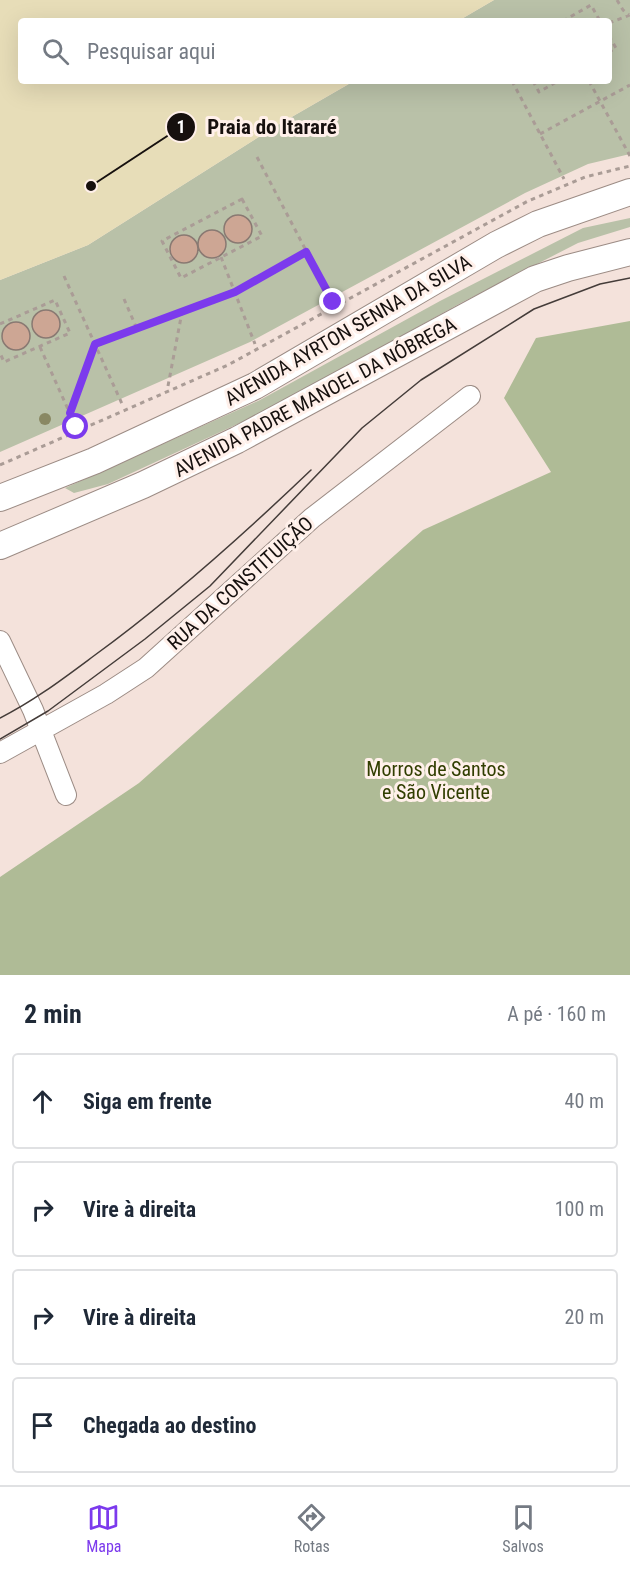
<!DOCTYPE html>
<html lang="pt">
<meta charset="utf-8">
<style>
:root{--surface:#fff;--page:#f6f6f7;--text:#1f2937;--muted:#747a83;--line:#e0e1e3;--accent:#7c3aed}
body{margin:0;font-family:"Roboto Condensed",sans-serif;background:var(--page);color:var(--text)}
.stop{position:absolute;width:18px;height:18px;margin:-14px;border:4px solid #7c3aed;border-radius:50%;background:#fff}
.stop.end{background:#7c3aed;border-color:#fff;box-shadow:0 2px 6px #0008}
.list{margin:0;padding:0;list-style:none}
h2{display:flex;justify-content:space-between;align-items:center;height:78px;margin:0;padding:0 24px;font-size:26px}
h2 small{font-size:20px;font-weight:400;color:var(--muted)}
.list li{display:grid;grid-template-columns:39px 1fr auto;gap:18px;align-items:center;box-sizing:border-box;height:96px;margin:0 12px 12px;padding:0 12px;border:2px solid var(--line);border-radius:6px}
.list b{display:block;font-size:22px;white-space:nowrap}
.list em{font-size:20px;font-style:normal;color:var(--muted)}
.icon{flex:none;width:33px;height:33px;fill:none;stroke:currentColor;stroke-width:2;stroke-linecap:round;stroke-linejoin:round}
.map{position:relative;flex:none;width:630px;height:975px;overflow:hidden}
.search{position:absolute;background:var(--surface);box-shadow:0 6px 24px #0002;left:18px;right:18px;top:18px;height:66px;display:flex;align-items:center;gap:15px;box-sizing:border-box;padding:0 21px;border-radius:6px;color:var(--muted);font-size:22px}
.sheet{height:510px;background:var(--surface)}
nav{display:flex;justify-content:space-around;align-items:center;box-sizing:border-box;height:84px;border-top:2px solid var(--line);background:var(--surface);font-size:16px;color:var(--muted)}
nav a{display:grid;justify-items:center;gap:3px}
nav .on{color:var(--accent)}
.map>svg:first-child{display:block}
.green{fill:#b9c1a8}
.forest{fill:#afbb96}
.sand{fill:#e7ddb8}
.building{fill:#cda694;stroke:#897972;stroke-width:1.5}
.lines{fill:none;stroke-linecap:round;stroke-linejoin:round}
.minor-casing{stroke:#9c8c85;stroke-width:22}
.major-casing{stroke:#9c8c85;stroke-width:28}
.path{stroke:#aa9c96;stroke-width:3;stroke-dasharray:4.5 4.5;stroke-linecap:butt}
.minor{stroke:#fff;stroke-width:20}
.major{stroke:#fff;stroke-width:26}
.tram{stroke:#443c39;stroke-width:1.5}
.tree{fill:#898863}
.route{stroke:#7c3aed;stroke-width:8}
.labels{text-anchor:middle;stroke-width:6;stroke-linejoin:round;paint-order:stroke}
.street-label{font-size:20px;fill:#16100e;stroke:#fff0ea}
.park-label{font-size:20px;fill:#313e00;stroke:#fff0ea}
.leader{fill:none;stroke:#16100e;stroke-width:2}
.callout-dot{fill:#16100e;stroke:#fff0ea;stroke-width:2}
.mark-label{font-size:18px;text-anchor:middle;font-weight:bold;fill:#fff}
.callout-label{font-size:21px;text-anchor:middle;font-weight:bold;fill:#16100e;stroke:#fff0ea;stroke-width:6;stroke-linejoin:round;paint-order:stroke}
</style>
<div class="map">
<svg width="630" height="975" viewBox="0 0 630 975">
<rect width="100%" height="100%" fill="#f4e2db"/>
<path class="green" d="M494,0H630V154L588,164L525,193L250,342L0,452V280L88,245L276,126L354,81H609V21H458Z
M630,218V227L578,243L459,304L270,409L108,484L74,493L65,488L260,400L440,301L583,228Z"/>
<path class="forest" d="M630,321V975H0V877L139,783L423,530L551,472L504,398L536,338Z"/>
<path class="sand" d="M0,0H494L458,21H21V81H354L276,126L88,245L0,280Z"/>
<path class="building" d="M224 229a14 14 0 1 1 28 0a14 14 0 1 1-28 0Z
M198 244a14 14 0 1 1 28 0a14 14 0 1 1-28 0Z
M170 249a14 14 0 1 1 28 0a14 14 0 1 1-28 0Z
M32 324a14 14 0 1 1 28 0a14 14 0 1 1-28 0Z
M2 336a14 14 0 1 1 28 0a14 14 0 1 1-28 0Z"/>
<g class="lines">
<g class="minor-casing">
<path id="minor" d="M0,641L33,710L66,795
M0,753L106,694L146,668L312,518L470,396"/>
</g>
<g class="major-casing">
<path id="major" d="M0,498L94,461L255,386L496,245L538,224L630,192
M0,546L143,485L237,440L535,279L568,268L630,252"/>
</g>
<path class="path" d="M617,0L623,10L629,15
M563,21L591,5L600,21
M609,23L630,15
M609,36L616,48L609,52
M512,81L564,179
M533,81L539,92L558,81
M589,81L630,156
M540,134L630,85
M257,157L333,302
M242,199L262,236L181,278L162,241Z
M221,257L255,344
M64,276L123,406
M124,299L137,329
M0,324L55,300L70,333L4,362L0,353
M40,347L76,427
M168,386L182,312
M70,413L95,344L235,292L306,252
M0,465L228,365L528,201L585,177L630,166"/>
<use href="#minor" class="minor"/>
<use href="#major" class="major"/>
<path class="tram" d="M0,718C34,701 64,678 95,655C172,599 242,536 311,470
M0,739L48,711L145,639L210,586L362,428L421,380L534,309L600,284L630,278"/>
</g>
<circle class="tree" cx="45" cy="419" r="6"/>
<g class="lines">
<path class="route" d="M76,427L70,413L95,344L235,292L306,252L333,302"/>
</g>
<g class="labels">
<g class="street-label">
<text transform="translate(348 330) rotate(-30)" y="7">AVENIDA AYRTON SENNA DA SILVA</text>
<text transform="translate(315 397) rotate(-28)" y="7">AVENIDA PADRE MANOEL DA NÓBREGA</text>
<text transform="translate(240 583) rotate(-42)" y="7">RUA DA CONSTITUIÇÃO</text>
</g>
<g class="park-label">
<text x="436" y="776">Morros de Santos<tspan x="436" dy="23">e São Vicente</tspan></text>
</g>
</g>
<path class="leader" d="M91 186L181 127"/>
<g class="callout-dot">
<circle cx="91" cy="186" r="6"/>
<circle cx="181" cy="127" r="15"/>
</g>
<g class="mark-label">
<text x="181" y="133">1</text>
</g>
<g class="callout-label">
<text x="272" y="134">Praia do Itararé</text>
</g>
</svg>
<div class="stop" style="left:76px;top:427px"></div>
<div class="stop end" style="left:333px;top:302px"></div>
<div class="search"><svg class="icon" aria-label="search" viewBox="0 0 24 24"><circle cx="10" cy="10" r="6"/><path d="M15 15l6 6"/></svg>Pesquisar aqui</div>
</div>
<section class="sheet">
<h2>2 min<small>A pé · 160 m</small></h2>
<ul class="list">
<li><svg class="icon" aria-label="ahead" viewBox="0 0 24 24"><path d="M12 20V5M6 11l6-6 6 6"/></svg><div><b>Siga em frente</b></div><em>40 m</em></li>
<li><svg class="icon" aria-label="right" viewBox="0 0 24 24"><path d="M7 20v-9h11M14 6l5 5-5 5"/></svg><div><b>Vire à direita</b></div><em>100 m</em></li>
<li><svg class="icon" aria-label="right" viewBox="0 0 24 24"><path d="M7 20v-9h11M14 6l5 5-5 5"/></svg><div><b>Vire à direita</b></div><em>20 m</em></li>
<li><svg class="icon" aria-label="arrive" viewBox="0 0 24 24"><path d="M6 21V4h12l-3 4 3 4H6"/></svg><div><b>Chegada ao destino</b></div></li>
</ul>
</section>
<nav>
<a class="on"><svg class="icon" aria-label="map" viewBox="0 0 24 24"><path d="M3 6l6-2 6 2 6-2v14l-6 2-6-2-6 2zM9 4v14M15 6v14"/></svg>Mapa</a>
<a><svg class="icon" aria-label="directions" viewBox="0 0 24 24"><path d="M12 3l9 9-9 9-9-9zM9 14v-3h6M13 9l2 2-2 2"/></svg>Rotas</a>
<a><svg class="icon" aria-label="saved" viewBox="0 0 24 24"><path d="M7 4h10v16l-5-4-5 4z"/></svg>Salvos</a>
</nav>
